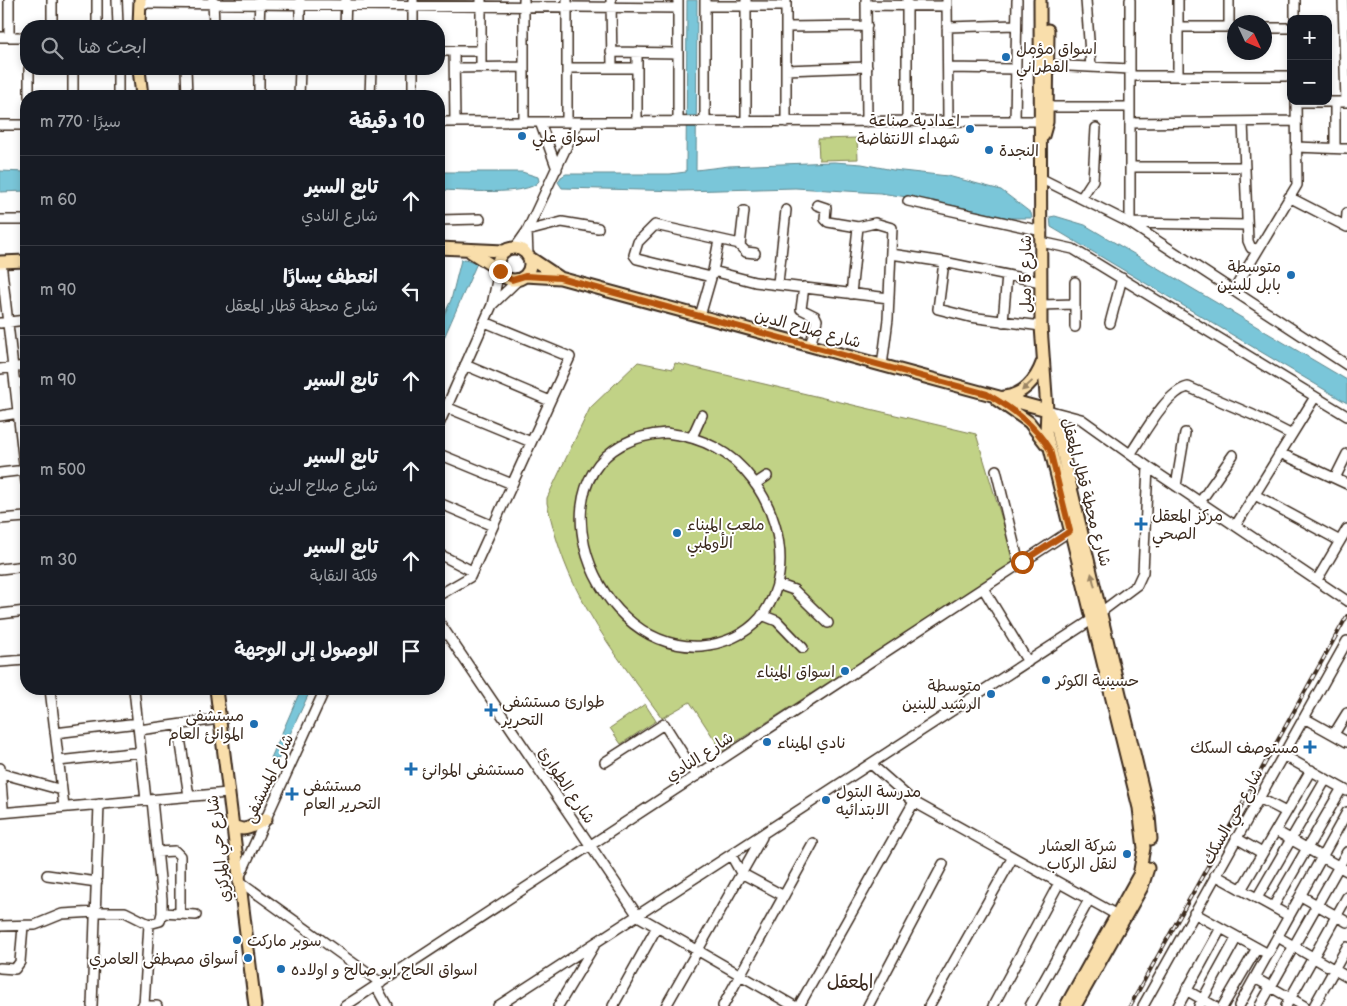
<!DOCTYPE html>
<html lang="ar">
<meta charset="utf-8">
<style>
:root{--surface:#171b24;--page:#20242c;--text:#f1f3f6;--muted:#9ea1a6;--line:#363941}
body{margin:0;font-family:"Balsamiq Sans","Playpen Sans Arabic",sans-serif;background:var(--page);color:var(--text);direction:rtl}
.controls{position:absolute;right:15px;top:15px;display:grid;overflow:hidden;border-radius:10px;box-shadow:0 2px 8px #0003}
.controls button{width:45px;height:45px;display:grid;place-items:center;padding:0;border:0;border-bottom:1px solid var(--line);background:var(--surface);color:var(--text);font:25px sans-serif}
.compass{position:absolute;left:1227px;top:15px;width:45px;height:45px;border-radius:50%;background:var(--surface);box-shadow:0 2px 8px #0003;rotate:134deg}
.stop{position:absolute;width:15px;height:15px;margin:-11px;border:4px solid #b45309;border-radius:50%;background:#fff}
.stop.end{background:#b45309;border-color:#fff;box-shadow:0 1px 5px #0008}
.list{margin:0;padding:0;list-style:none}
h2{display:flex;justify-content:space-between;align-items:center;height:65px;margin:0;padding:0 20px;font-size:21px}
h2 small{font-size:16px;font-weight:400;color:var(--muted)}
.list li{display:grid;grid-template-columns:32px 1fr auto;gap:15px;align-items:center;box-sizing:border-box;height:90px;padding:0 20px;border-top:1px solid var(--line)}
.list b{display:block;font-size:19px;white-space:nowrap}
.list p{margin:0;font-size:16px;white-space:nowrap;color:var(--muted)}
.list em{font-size:16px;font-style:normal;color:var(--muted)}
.icon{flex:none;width:28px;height:28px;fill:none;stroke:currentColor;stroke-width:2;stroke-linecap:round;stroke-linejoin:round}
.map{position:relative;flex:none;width:1347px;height:1006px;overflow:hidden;direction:ltr}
.search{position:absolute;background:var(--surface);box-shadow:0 2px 8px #0003;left:20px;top:20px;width:425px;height:55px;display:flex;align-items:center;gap:12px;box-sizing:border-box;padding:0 18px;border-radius:20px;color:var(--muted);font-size:19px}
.panel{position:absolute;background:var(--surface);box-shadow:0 2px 8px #0003;left:20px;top:90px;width:425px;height:605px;border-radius:20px;direction:rtl}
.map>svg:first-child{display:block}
.garden{fill:#c1d286;stroke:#7e7e52}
.water{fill:#7ac6d9;stroke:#61888e}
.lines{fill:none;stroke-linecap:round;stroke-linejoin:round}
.minor-casing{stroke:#3b2a1e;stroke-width:12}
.major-casing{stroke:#3b2a1e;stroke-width:15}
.minor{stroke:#fff;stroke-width:9}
.major{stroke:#f9deab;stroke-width:11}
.rail-casing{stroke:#3b2a1e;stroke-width:4}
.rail{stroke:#fff;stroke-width:2;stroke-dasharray:5.5;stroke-linecap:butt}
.oneway{fill:#9a8464}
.route{stroke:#b45309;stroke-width:6}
.poi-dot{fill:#1f6fb2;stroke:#fff;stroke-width:2}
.labels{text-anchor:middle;stroke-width:4;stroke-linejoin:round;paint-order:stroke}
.poi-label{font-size:16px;fill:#3b2a1e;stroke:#fff;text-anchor:start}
.street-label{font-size:16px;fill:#3b2a1e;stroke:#fff}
.quarter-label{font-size:19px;fill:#3b2a1e;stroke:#fff}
</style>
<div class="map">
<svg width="1347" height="1006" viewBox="0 0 1347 1006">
<rect width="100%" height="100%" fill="#fff"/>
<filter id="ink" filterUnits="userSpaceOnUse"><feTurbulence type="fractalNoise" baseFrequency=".02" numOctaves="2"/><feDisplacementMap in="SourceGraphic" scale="10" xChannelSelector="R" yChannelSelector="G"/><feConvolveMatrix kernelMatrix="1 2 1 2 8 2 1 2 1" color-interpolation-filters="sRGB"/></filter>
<g filter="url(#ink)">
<path class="garden" d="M857,138L858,159L819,160L818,139Z
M638,362L673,369L675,363L976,434L1015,562L722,751L690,702L662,718C633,678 601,638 579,594C564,566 554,534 547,503V498L590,408Z
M645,704L656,721L621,744L610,728Z"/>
<path class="water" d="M687,0H697L696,170L729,166L834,162L862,164L893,170L948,176L1001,190L1031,213L1032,218H1008L934,201L880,193L795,188L682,191L562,188L558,182L561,177L566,174H670L686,172Z
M0,171L26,172V191L0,192Z
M439,172H522L538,177L539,181C529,197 458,190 439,190Z
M1055,216L1085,225L1347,380V403L1051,227L1050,217Z
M465,259L477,263L439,349V326L451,300L461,260Z
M301,689H311L278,760L271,758Z"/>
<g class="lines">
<g class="minor-casing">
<path id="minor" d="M9,0V37
M97,0V26
M117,0L118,26
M213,0L214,26
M524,0V122
M611,0L612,67
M746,0V122
M786,0V122
M866,0L867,122
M907,0V121
M947,0L948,121
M1086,0L1091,67
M1130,0V223L1246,225
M1178,0V76
M1229,0V27
M1295,0V19
M1343,0L1346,102
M140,3L678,8
M866,5L947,6
M705,6H786
M52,26V0
M259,26L260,0
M300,26V0
M345,26L346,0
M413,26V0
M786,27L867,26
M947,27L1016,25
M1178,27H1234
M1264,28H1291
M0,37H26
M439,51H481
M454,51L455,122
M611,52L678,53
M1048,65L1130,69
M455,68L524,67
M481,68V0
M567,68H637
M948,68L1016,69
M29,69V96
M73,69V96
M118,69V96
M186,69L187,96
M786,70L867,67
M1130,76H1291
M259,96V69
M299,96L300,69
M370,96L371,69
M413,96V69
M1296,102H1347
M1048,107H1130
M1015,121L1017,0
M439,122L1046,121
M540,122L557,169
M567,122V0
M637,122V52
M678,122V0
M705,122V0
M1243,122L1248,241L1251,248L1257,249
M1130,123L1296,121
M0,125H26
M1296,147L1347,149
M1335,148V102
M1130,167H1244
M1042,179L1130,223L1347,365
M1082,197L1093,180L1096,128
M1289,197L1347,227
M908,201L1042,231
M817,205L826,208L825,219L828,222L858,227L875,223L892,228L888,319L882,366
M744,211L740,246L746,252L755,253
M0,220H26
M439,220L480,219
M1346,226L1347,213
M527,231L562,222L598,228
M527,231L528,255
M1041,242L1073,249L1347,416
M515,248L527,231L578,122
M891,254L944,262L1041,282
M1,262L26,482
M944,262L938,309L970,317L1041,326
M713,271L755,282L889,298
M711,277L637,259L634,255L638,242L655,225L740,244
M1075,282V327
M778,283L786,210
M804,287L801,309L815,316L817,320L810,346
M1234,290L1297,185L1296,101
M851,294L858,227
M492,305L518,280
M1041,305L1075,304
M700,316L713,271L719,240
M1003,322L1007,275
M0,323L26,320
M1110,323L1122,278
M465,365L550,401
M0,369L26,366
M15,384L26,382
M446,407L531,442
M1047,410L1081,419L1148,467L1347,601
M0,416L18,413
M439,424L492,305L499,271
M666,433C684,435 700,439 716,448C771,477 803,567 760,618C745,635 723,644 701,646C583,652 520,444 666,433Z
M692,437L702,415
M1131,453C1144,434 1166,392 1188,387L1253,415L1290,434
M1280,453L1347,484
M439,454L512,484
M996,470L1019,564
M0,473L25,470
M1335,478L1347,454
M755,484L767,476
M1176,486L1185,433
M1255,495L1340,541
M1200,502L1233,455
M439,503L493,526
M0,519L26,517
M1236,525L1315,397
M439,554L472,571
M0,569L26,566
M1317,580L1347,529
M777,584L794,590L828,623
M983,588L1028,662
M439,595L470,577L570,357L485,322
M1101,612L1137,585L1143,572L1148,467
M0,614L26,611
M762,615L777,621L803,648
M439,622L638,916L794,1006
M0,662L26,660
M50,689L64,807
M134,689L146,800
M325,689L238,880L381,983
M1304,718L1347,742
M178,725L189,796
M139,730L219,719
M55,733L138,723
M1334,734L1347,713
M1283,755L1347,791
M58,761L141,752
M605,762L664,724L697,776
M871,764L914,802L1117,915
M0,768L3,807
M0,773L62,790
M1259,798L1286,812
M0,813L228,793
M1276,831L1347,871
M1236,838L1262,853
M157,852L175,851L180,856V914
M731,855L741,873L784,896
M47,875L97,882
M1215,875L1289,916
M1241,890L1311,770
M1301,896L1347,922
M1257,898L1326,779
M1273,907L1342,788
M162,913L196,915
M1194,913L1268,954
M0,926L35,925L62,914L96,912H125L149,924L160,921L162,913V899L152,800
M1278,937L1347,977
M0,968L15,969L20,962L23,926
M1255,978L1304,1006
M376,986L387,1006
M1186,990L1214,1006
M144,1005L149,924
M92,1006L99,804
M142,1006H157
M345,1006L1070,531
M498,1006L1093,619
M558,1006L594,946
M613,1006L657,927
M666,1006L762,837
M723,1006L813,843
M799,1006L914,802
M868,1006L943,864
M929,1006L1013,857
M993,1006L1059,883
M1030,1006L1089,900
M1143,1006L1347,641
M1178,1006L1221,928
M1199,1006L1237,937
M1223,1006L1257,948
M1239,1006L1347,812
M1260,1006L1347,852
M1286,1006L1347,897
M1314,1006L1347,947"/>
</g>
<g class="major-casing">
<path id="major" d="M1040,0L1041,326L1047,410L1046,432L1139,808L1144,848L1139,875L1066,1006
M139,26L140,0
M139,69L142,96
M1043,136L1047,122L1048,30
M439,248L504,251
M498 264a16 16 0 1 1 32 0a16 16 0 1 1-32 0Z
M471,252L499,270
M529,257L559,277
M0,262L26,261
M525,276L560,278L1047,410
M1004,397C1023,395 1036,380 1042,363
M997,400L1029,422L1046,444
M1047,410L1057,429L1149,816L1151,839
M216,689L255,1006
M231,824C244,835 254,825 266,819
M1075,1006L1142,887L1148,868"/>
</g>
<use href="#minor" class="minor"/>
<use href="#major" class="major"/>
<g class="rail-casing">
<path id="rail" d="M1130,1006L1347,616"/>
</g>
<use href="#rail" class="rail"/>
</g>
<defs><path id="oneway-solid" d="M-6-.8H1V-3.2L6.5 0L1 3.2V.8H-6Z" transform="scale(1.25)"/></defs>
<g class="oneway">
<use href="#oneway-solid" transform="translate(1027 386) rotate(137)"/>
<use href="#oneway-solid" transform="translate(1093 580) rotate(-104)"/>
</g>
</g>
<g class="lines" filter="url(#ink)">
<path class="route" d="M500,271L503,275L512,280L525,276L560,278L987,394C1013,409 1034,424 1050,450L1070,531L1022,562"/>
</g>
<g class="poi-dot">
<circle cx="1006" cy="57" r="5"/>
<circle cx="970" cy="129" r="5"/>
<circle cx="522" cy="136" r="5"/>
<circle cx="989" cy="150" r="5"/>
<circle cx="1291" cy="275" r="5"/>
<path d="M1138.5 516.5h5v5h5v5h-5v5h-5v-5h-5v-5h5z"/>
<circle cx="677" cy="533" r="5"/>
<circle cx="845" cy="671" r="5"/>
<circle cx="1046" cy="680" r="5"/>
<circle cx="991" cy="694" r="5"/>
<path d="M488.5 702.5h5v5h5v5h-5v5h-5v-5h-5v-5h5z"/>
<circle cx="254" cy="724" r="5"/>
<circle cx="767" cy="742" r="5"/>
<path d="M1307.5 739.5h5v5h5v5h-5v5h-5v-5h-5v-5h5z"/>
<path d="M408.5 761.5h5v5h5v5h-5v5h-5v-5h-5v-5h5z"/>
<path d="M289.5 786.5h5v5h5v5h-5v5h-5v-5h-5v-5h5z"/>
<circle cx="826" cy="800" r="5"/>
<circle cx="1127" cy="854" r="5"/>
<circle cx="237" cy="940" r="5"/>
<circle cx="248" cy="958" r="5"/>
<circle cx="281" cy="969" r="5"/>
</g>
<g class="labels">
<g class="poi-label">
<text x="1016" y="54">اسواق مؤمل<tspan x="1016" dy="18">القطراني</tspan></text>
<text x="960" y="126" text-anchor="end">اعدادية صناعة<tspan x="960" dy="18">شهداء الانتفاضة</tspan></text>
<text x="532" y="142">اسواق علي</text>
<text x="999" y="156">النجدة</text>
<text x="1281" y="272" text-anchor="end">متوسطة<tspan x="1281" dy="18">بابل للبنين</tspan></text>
<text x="1152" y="521">مركز المعقل<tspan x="1152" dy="18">الصحي</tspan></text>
<text x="687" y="530">ملعب الميناء<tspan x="687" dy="18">الأولمبي</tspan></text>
<text x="835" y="677" text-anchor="end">اسواق الميناء</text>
<text x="1056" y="686">حسينية الكوثر</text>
<text x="981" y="691" text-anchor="end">متوسطة<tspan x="981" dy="18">الرشيد للبنين</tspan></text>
<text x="502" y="707">طوارئ مستشفى<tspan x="502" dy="18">التحرير</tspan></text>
<text x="244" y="721" text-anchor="end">مستشفى<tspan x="244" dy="18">الموانئ العام</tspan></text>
<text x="777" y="748">نادي الميناء</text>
<text x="1299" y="753" text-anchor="end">مستوصف السكك</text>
<text x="422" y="775">مستشفى الموانئ</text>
<text x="303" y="791">مستشفى<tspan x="303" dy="18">التحرير العام</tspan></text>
<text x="836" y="797">مدرسة البتول<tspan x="836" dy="18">الابتدائيه</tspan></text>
<text x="1117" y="851" text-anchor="end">شركة العشار<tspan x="1117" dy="18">لنقل الركاب</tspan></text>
<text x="247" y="946">سوبر ماركت</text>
<text x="238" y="964" text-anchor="end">أسواق مصطفى العامري</text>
<text x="291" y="975">اسواق الحاج ابو صالح و اوﻻده</text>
</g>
<g class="street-label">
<text transform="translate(1025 274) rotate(-90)" y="6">شارع 5 ميل</text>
<text transform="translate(808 328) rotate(15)" y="6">شارع صلاح الدين</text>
<text transform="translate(1087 492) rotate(75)" y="6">شارع محطة قطار المعقل</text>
<text transform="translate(699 756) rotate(-33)" y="6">شارع النادي</text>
<text transform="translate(268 778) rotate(-65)" y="6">شارع المسشفى</text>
<text transform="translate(567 785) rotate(56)" y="6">شارع الطوارئ</text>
<text transform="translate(1232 816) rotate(-61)" y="6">شارع حي السكك</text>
<text transform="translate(218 849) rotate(-97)" y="6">شارع حي المركزي</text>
</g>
<g class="quarter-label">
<text x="850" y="988">المعقل</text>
</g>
</g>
</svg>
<div class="controls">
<button>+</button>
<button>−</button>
</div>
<svg class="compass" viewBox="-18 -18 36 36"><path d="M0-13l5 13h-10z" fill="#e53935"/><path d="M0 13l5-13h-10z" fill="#9ea1a6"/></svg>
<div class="stop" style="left:1022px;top:562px"></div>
<div class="stop end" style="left:500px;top:271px"></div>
<div class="search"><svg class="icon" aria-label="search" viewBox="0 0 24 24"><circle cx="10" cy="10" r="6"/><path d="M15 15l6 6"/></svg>ابحث هنا</div>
<section class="panel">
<h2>10 دقيقة<small>سيرًا · 770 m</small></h2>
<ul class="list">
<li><svg class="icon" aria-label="ahead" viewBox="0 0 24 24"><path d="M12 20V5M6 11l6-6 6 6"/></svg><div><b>تابع السير</b><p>شارع النادي</p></div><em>60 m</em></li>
<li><svg class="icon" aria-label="left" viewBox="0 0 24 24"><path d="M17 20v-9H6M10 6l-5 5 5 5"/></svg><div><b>انعطف يسارًا</b><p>شارع محطة قطار المعقل</p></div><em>90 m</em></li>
<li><svg class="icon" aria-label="ahead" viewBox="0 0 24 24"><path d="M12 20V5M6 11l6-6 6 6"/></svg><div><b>تابع السير</b></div><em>90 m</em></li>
<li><svg class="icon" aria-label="ahead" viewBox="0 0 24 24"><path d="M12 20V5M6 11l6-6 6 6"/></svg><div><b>تابع السير</b><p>شارع صلاح الدين</p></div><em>500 m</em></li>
<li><svg class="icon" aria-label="ahead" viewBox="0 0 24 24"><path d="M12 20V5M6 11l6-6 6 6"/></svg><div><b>تابع السير</b><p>فلكة النقابة</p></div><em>30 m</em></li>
<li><svg class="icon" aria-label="arrive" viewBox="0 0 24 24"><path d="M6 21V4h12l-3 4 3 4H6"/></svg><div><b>الوصول إلى الوجهة</b></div></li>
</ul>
</section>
</div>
